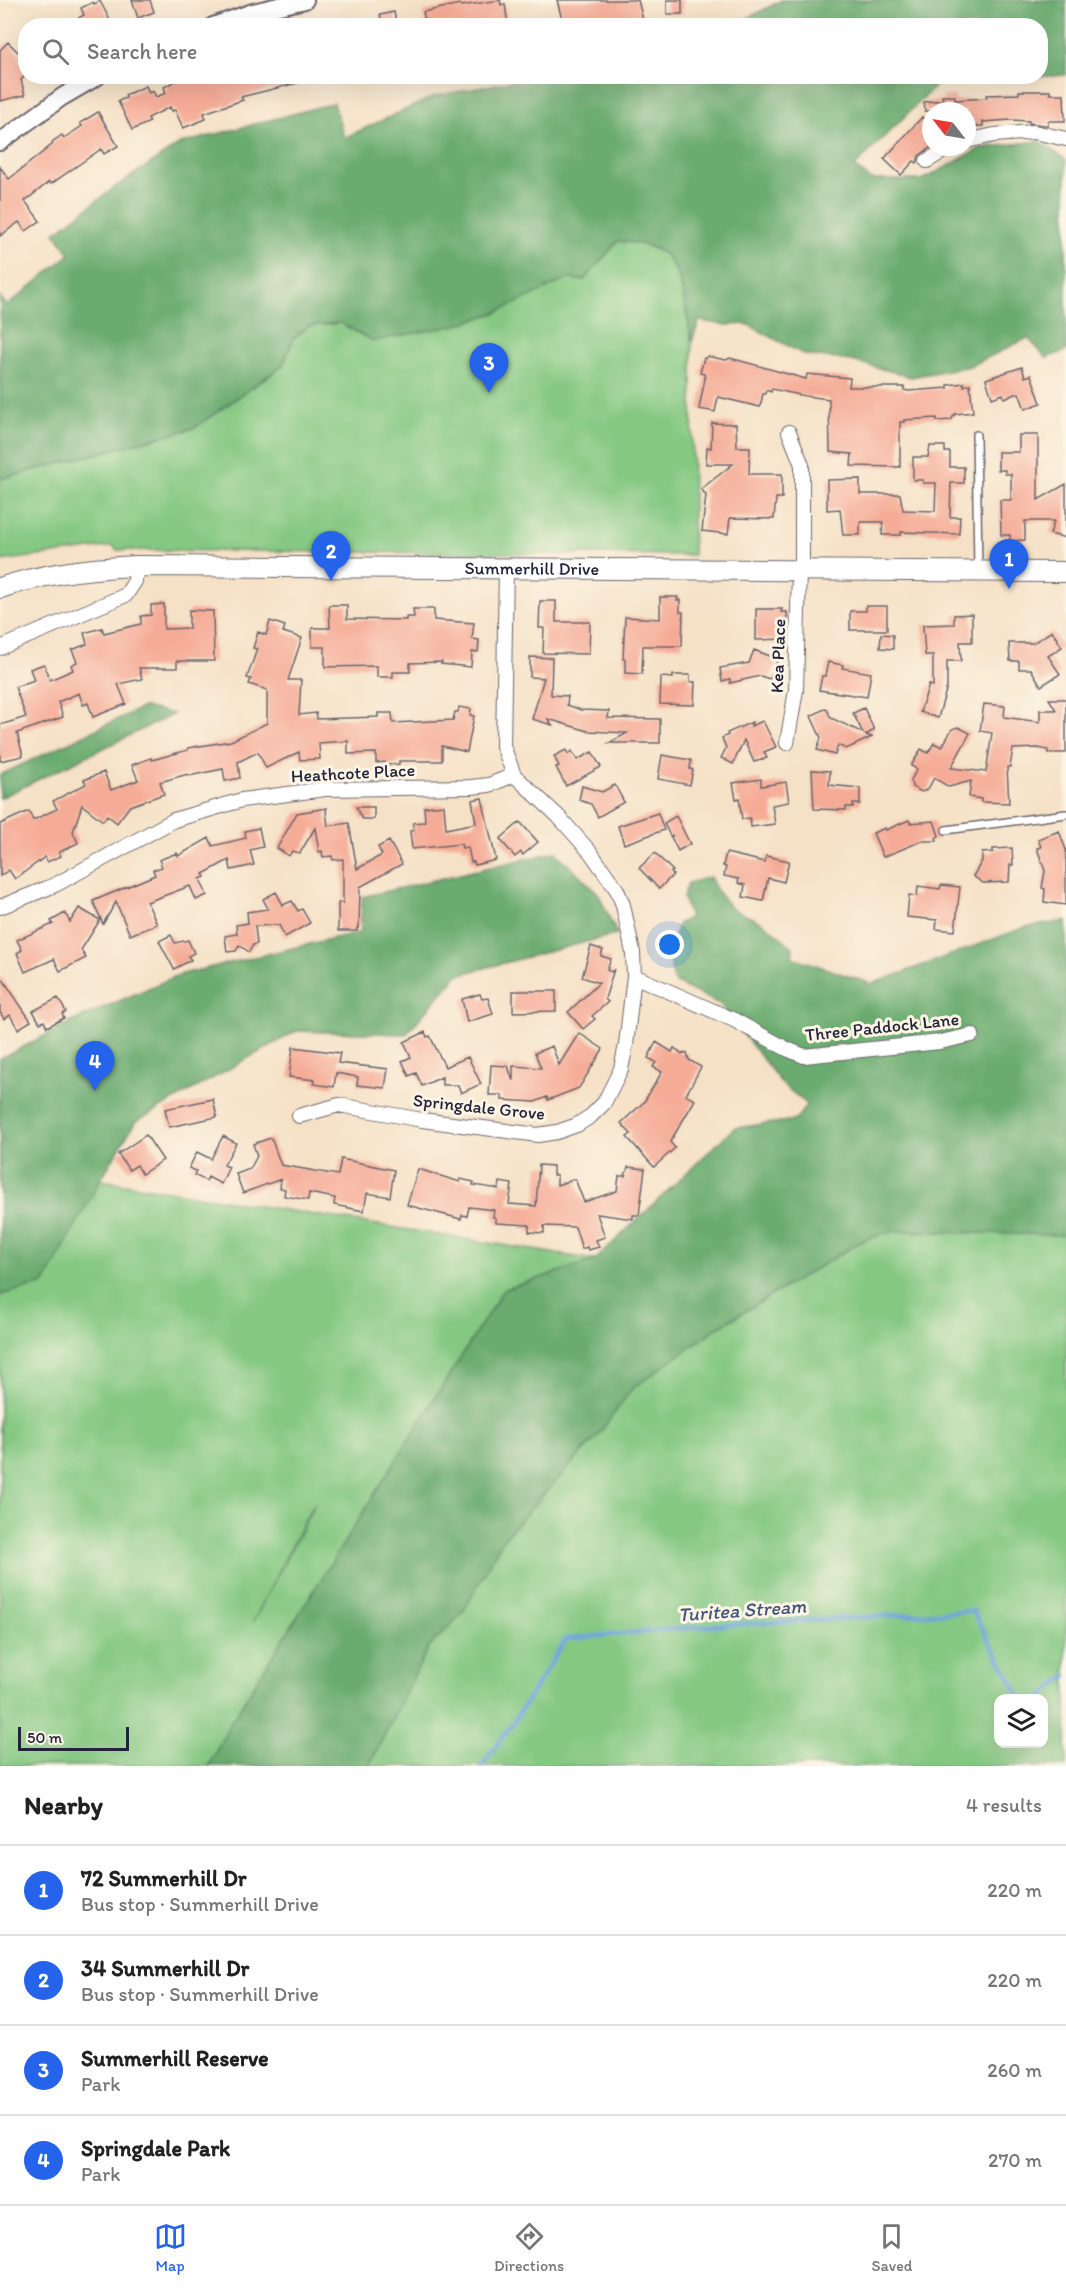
<!DOCTYPE html>
<meta charset="utf-8">
<style>
:root{--surface:#fff;--page:#f2f2f2;--text:#222;--muted:#767676;--line:#e0e0e0;--accent:#2563eb}
body{margin:0;font-family:Itim,sans-serif;background:var(--page);color:var(--text)}
.controls{position:absolute;right:18px;bottom:18px;display:grid;overflow:hidden;border-radius:12px;box-shadow:0 6px 24px #0002}
.controls button{width:54px;height:54px;display:grid;place-items:center;padding:0;border:0;border-bottom:2px solid var(--line);background:var(--surface);color:var(--text);font:30px sans-serif}
.compass{position:absolute;left:922px;top:102px;width:54px;height:54px;border-radius:50%;background:var(--surface);box-shadow:0 6px 24px #0002;rotate:301deg}
.scale{position:absolute;left:18px;bottom:15px;width:111px;box-sizing:border-box;padding-left:6px;border:3px solid #22223b;border-top:0;font-size:16px;line-height:21px;white-space:nowrap;color:#22223b;-webkit-text-stroke:4px #fcf5e5;paint-order:stroke}
.you{position:absolute;left:670px;top:945px;width:21px;height:21px;margin:-15px;border:4px solid #fff;border-radius:50%;background:#1a73e8;box-shadow:0 0 0 9px #1a73e833}
.badge{display:grid;place-items:center;width:39px;height:39px;border-radius:50%;background:var(--accent);color:#fff;font-size:20px;font-weight:700}
.pin{position:absolute;translate:-50% -50px;filter:drop-shadow(0 2px 3px #0008)}
.pin::after{content:'';position:absolute;top:32px;width:21px;height:18px;background:inherit;clip-path:polygon(0 0,100% 0,50% 100%)}
.list{margin:0;padding:0;list-style:none}
h2{display:flex;justify-content:space-between;align-items:center;height:78px;margin:0;padding:0 24px;font-size:26px}
h2 small{font-size:20px;font-weight:400;color:var(--muted)}
.list li{display:grid;grid-template-columns:39px 1fr auto;gap:18px;align-items:center;box-sizing:border-box;height:90px;padding:0 24px;border-top:2px solid var(--line)}
.list b{display:block;font-size:22px;white-space:nowrap}
.list p{margin:0;font-size:20px;white-space:nowrap;color:var(--muted)}
.list em{font-size:20px;font-style:normal;color:var(--muted)}
.icon{flex:none;width:33px;height:33px;fill:none;stroke:currentColor;stroke-width:2;stroke-linecap:round;stroke-linejoin:round}
.map{position:relative;flex:none;width:1066px;height:1766px;overflow:hidden}
.search{position:absolute;background:var(--surface);box-shadow:0 6px 24px #0002;left:18px;right:18px;top:18px;height:66px;display:flex;align-items:center;gap:15px;box-sizing:border-box;padding:0 21px;border-radius:24px;color:var(--muted);font-size:22px}
.sheet{height:438px;background:var(--surface)}
nav{display:flex;justify-content:space-around;align-items:center;box-sizing:border-box;height:84px;border-top:2px solid var(--line);background:var(--surface);font-size:16px;color:var(--muted)}
nav a{display:grid;justify-items:center;gap:3px}
nav .on{color:var(--accent)}
.map>svg:first-child{display:block}
.green{fill:#84c882;stroke:#53755e;stroke-width:1.5;fill-rule:evenodd}
.forest{fill:#6bac70;stroke:#466756;stroke-width:1.5}
.lines{fill:none;stroke-linecap:round;stroke-linejoin:round}
.stream{stroke:#6fa5dd;stroke-width:4.5}
.building{fill:#f5ac97}
.service-casing{stroke:#6c656c;stroke-width:10}
.minor-casing{stroke:#6c656c;stroke-width:16}
.tertiary-casing{stroke:#6c656c;stroke-width:20}
.secondary-casing{stroke:#6c656c;stroke-width:22}
.service{stroke:#fff;stroke-width:7}
.minor{stroke:#fff;stroke-width:14}
.tertiary{stroke:#fff;stroke-width:16}
.secondary{stroke:#fff;stroke-width:20}
.labels{text-anchor:middle;stroke-width:6;stroke-linejoin:round;paint-order:stroke}
.street-label{font-size:18px;fill:#22223b;stroke:#fcf5e5}
.water-label{font-size:20px;font-style:italic;fill:#41567c;stroke:#fcf5e5}
</style>
<div class="map">
<svg width="1066" height="1766" viewBox="0 0 1066 1766">
<rect width="100%" height="100%" fill="#fcf5e5"/>
<filter id="ink" filterUnits="userSpaceOnUse"><feTurbulence type="fractalNoise" baseFrequency=".0167" numOctaves="2"/><feDisplacementMap in="SourceGraphic" scale="12" xChannelSelector="R" yChannelSelector="G"/><feConvolveMatrix kernelMatrix="1 2 1 2 8 2 1 2 1" color-interpolation-filters="sRGB"/></filter>
<filter id="wash" filterUnits="userSpaceOnUse"><feTurbulence type="fractalNoise" baseFrequency=".008" numOctaves="4" result="noise"/><feDisplacementMap in="SourceGraphic" scale="24" xChannelSelector="R" yChannelSelector="G"/><feGaussianBlur stdDeviation="1.35" result="paint"/><feColorMatrix in="noise" values="0 0 0 0 0 0 0 0 0 0 0 0 0 0 0 0 0 1.4 0 .05"/><feComposite in="paint" operator="in"/></filter>
<g filter="url(#wash)">
<rect width="100%" height="100%" fill="#f5e1c6"/>
<path class="green" d="M618,241L643,244L665,254L679,276L692,342L693,555L117,550L113,546L0,561V479L194,428L283,366L293,339L309,326L340,323L373,341L538,291L567,279L584,280Z
M555,852L617,934L457,975L406,1034L296,1031L135,1122L100,1180L595,1260L503,1291L228,1727L209,1766H0V1059L78,1019L179,975L361,932L362,897ZM315,1503L253,1622L308,1514Z
M901,1231L1066,1235V1766H369L428,1648L463,1612L503,1539L599,1434L631,1389L717,1328L860,1242L884,1233ZM998,1698H1044V1744H998Z"/>
<path class="forest" d="M782,0H1066V75L938,83L854,167L872,180H922L981,148L1039,141L1066,160V351L1046,358L1028,338L970,366L911,377L853,361L805,355L747,324L727,325L699,321L692,342C687,319 683,267 663,253C650,244 634,243 618,241L584,280L567,279L495,313L453,326L373,341L340,323L309,326L293,339L283,365L194,428L0,479V297L7,306L70,254L55,233L115,187L180,144L334,103L344,138L435,96L533,77L1040,76V26L735,25Z
M143,707L174,714L0,798V775Z
M555,852L598,893L617,934L457,975L406,1034L296,1031L135,1122L100,1180L44,1284L0,1295V1059L78,1019L179,975L361,932L362,897Z
M710,877L719,894L732,909L763,923L793,947L792,957L872,984L1026,927L1066,921V1235L901,1231L884,1233L860,1242L717,1328L632,1389L599,1434L503,1539L463,1612L428,1648L369,1766H209L228,1727L503,1290L595,1260L734,1128L796,1120L807,1104L782,1084L720,1004L674,982L668,951L679,923L690,918L683,897L688,883Z"/>
<g class="lines">
<path class="stream" d="M1040,1698L1066,1676
M482,1766L516,1718L566,1639L708,1626L973,1611L1021,1698"/>
</g>
<g id="blocks">
<path class="building" d="M132,0H150L154,12L138,18Z
M500,0L501,5L505,4L508,26H426L423,12L460,4L461,6Z
M557,0H638L643,20L631,23V26H616L615,20L594,26H578L577,21L563,24Z
M667,0H682V14H667Z
M100,1L113,26H65L84,15L81,8L93,2L94,4Z
M394,12L397,26H383L380,15Z
M8,42L22,56L19,59L26,65V75L21,80L25,95L0,101V50Z
M176,76H305L306,81L241,97L243,100L204,113L206,119L183,128L175,110L172,111L170,107L148,118L150,122L132,130L118,101L126,98L125,95L146,86L149,93L153,91L156,97L166,93L164,87L177,80Z
M1019,91H1050V94H1064L1065,121H1048V125H1043L1029,123V121L1011,120L983,122V126L967,127V111H925L924,102L943,100L942,96H955V100L987,98L986,95L1019,94Z
M98,112L118,146L104,154L101,149L51,184L49,182L25,201L40,221L26,231L19,222L0,236V167L9,179L53,144L52,142L62,135L64,138L82,126L80,123Z
M922,117L931,125V147L919,156L917,163L914,161L901,175L884,159Z
M707,356L726,360L730,358L806,379L807,374L850,378L849,387H904V390L908,391L948,388V385L964,383V386L970,384L973,412L955,414L951,420L937,421V418L904,420V422H900V467L851,466L852,454L830,452L829,399L805,396L772,389L771,392L766,390L765,394H763L760,407L718,397L715,412L699,409L705,378L704,374L700,373L704,358H707Z
M1022,367L1025,377L1031,375L1041,403L1025,409L1019,393L1004,398L1003,394L992,398L986,379Z
M712,423L736,424L737,447H750L749,474H782V498H776L774,519L730,518L728,534L702,531L706,495L701,489L733,464H706L707,447L711,448Z
M1019,435H1038V500L1066,484V538L1050,534L1054,521H1025V540L1010,541V535H1001L1000,500H1011V474H1005V470H998V452H1019Z
M930,446H945V452H950V467H964V483H951L950,517H960L959,534L901,532V535H882L883,522H860V535H843L840,509L827,510V480L860,479V494H900L903,510L935,511L936,483H923V480H913V457H928Z
M660,597H678L677,600H680V612H683L682,646H643L642,674L625,673V659H623L625,617L660,619Z
M540,601H556V622H590L589,654L543,653L544,628H539Z
M164,604V629L189,628V610L213,611L214,661H177V668H139L142,679L118,684L126,704L93,717L88,703L83,705L79,693L58,702L63,717L17,733L23,756L0,761V725L26,717L15,687L34,680L30,669L44,664L50,680L73,670L71,665L77,662L72,650L87,644L84,633L102,628L104,633L141,624V616L151,615V605Z
M329,605H347V619L406,620V617H414L413,609H434V620L474,623L472,639L479,640L478,652H472L471,667L441,664L442,662L410,663V672H393V677H377V666L325,667V647H312V628H330Z
M866,606H887V630H850V611H866Z
M756,609H782L781,612H787V639L756,640Z
M972,614V642H960L961,661H947V687L938,718L920,712L929,685L933,686V655H925L923,625L954,624V615Z
M270,621L285,626L283,632L302,638L288,680H301L299,715L316,713L317,719L378,717V713H392L393,723L453,720L455,712H458L459,707L471,709L470,715L474,716L467,752L442,746V761H399V764L385,765V762L376,763V753L348,754V741L319,743L320,759L300,760L299,752L266,768L258,752L238,762L240,778L225,781L223,769L188,776V774L160,782L164,794L130,806L117,823L107,815L103,821L82,805L73,832L78,843L59,852L61,856L47,862L45,857L15,879L9,870L0,876V824L29,811L33,820L57,809L53,801L86,784L84,780L104,772L111,790L138,780L132,765L151,758L152,760L188,750V748L231,741L267,723V690L249,684L251,679L247,678L257,649L253,648L258,632L266,635Z
M1052,631L1062,647L1048,656L1060,674L1041,686L1031,669H1019V661H1010L1009,643H1033Z
M881,634L893,635V649L880,648Z
M754,650L778,659L770,679L760,676L730,683V679L722,681L720,668L749,663Z
M530,657L552,658L551,695L568,696L567,705L581,710L609,711L608,718L660,719V743H609L627,733L588,731L548,719L552,725L532,719L544,678L530,677Z
M828,662L843,665L842,668L871,673L867,697L819,690L822,676H825Z
M673,675H690V682H695L694,705L660,704L661,677L673,678Z
M1049,699H1066V753H1048V750L1038,748L1013,749L1010,767H1007L1009,803L981,802V799L969,797L971,781L949,787L934,778L928,789L922,792L912,787L911,780L917,769L911,766L921,749L928,753L934,743L942,747L952,729L958,727L970,733L951,768L986,772L992,733L980,731L984,704L1005,706L1004,717L1040,722V710H1056Z
M826,708L831,718L863,733L853,713L864,708L874,730L866,735L872,737L846,749L838,745L835,755L817,750L821,738L811,716Z
M763,721L776,747L764,752L767,758L754,762L744,740L733,764L721,758L726,748L722,738L728,735L727,733L752,722L751,726Z
M566,750L568,754L572,751L577,760L592,752L601,767L566,786L556,767L559,766L554,756Z
M662,755L691,760L690,769L693,770L690,785L658,779Z
M812,770L830,771L829,785L860,788V804H853V807H846V810L814,809Z
M761,779V786L786,782L789,802L772,805L775,824L751,827L750,818L742,819L739,798L736,799L733,783Z
M615,785L624,802L598,817L591,804L579,800L582,786L602,792Z
M482,798L496,860L475,865L474,862H471L468,847L462,848L461,844L412,849L410,831L414,830L413,823L425,822L424,807L444,805L446,829L476,823L472,800Z
M356,807H374V819H362Z
M327,808L326,811L328,826L349,823L357,869L382,855L378,847L389,841L402,864L360,887L359,928H357V931H338V903H343V859L333,860L332,856L323,857L322,851L319,852L315,828L300,853L292,851L289,856L277,848L297,813Z
M658,813L664,830L624,844L618,826Z
M676,816L690,844L678,851L671,837L673,835L670,836L664,823Z
M909,820L910,823L934,821L939,836L936,838L937,841H922L883,857L873,833L885,828L886,830Z
M520,822L538,842L523,855L521,852L515,857L500,839Z
M259,828L263,847L250,850L254,865L231,870L229,860L203,874L205,877L200,879L207,895L196,900L190,886L147,902L157,924L130,935L116,902L103,924L93,901L155,875L153,870L162,867L159,860L177,853L178,856L209,838L213,846L246,838L245,831Z
M1059,831L1066,850V905L1044,902L1045,889L1042,888L1045,871L1037,848L1041,847L1038,839Z
M1012,848L1013,865H1010L1009,882L983,883L973,876L982,861V853L993,852V849Z
M655,853L673,871L671,872L673,875L659,889L639,868Z
M726,853L765,862L766,856L789,861L784,882L768,878L763,901L743,897L745,885L738,883L739,879L724,876L726,867L723,866Z
M941,885L960,887L955,931L936,929L937,920L907,917L909,895L917,896L918,886L940,889Z
M276,892L283,905L292,901L298,911L302,909L310,923L285,937L279,925L255,926L257,944L253,945L249,952L239,945L236,951L227,952L225,936L237,934L236,925L248,923L247,912L268,909L263,899Z
M79,908L100,920L81,950L86,958L60,971L54,959L25,972L17,953L22,950L17,940L53,924L51,921L65,913L70,922Z
M171,935L175,943L188,940L194,953L188,956L191,960L174,969L159,941Z
M591,946L603,950L601,956L611,959L607,970L612,972L614,969L605,999L608,1002L592,1016L595,1019L583,1029L568,1012L599,983L582,977Z
M0,975L31,1021L18,1029L10,1015L4,1019L0,1012Z
M513,991H556V1011L513,1012Z
M480,994L482,999L488,998L493,1014L467,1022L462,999Z
M58,998L66,1012L62,1014L64,1018L47,1027L44,1021L40,1023L33,1011Z
M425,1032L427,1037L430,1036L445,1067L468,1057L481,1084L461,1093L458,1085H442V1077L422,1086L416,1073L409,1076L402,1061L411,1057L404,1042Z
M579,1033L603,1049L579,1088L548,1100L547,1097L535,1102L502,1100V1095H489L491,1065L508,1066L513,1081V1066L541,1068L535,1053L552,1046L559,1065Z
M656,1042L672,1052L674,1048L682,1054L687,1053L689,1060L701,1067L686,1095L695,1100L670,1142L675,1148L654,1167L627,1137L631,1134L621,1123L644,1102L662,1072L653,1067L656,1062L648,1058Z
M293,1047L340,1053L338,1063L388,1069L385,1088L357,1085L358,1077L336,1073L334,1087L314,1084L315,1080L289,1077Z
M213,1099L217,1117L169,1127L165,1109Z
M146,1135L163,1160L142,1174L137,1165L129,1170L118,1154Z
M223,1136L236,1143L224,1165L229,1167L221,1184L208,1177L206,1181L194,1175L196,1171L189,1168L197,1152L211,1159Z
M271,1138L281,1165L338,1175L341,1159L394,1170L390,1197L367,1193L364,1211L334,1205L335,1198L309,1193L308,1200L284,1196L285,1189L280,1188L281,1179L243,1193L236,1174L250,1169L257,1156L253,1144Z
M539,1165L553,1166V1175H557V1185L575,1179L584,1202L617,1191L619,1176H625L628,1167L645,1169L639,1215H633V1219L597,1214L605,1237L596,1240L599,1247L588,1250L587,1247L582,1249L575,1227L544,1226V1233L529,1232V1225L496,1223V1218L493,1217L494,1210L469,1207L467,1216L462,1215L461,1219L407,1205L418,1169L460,1182V1179L474,1182L473,1185L499,1189L500,1182L512,1184L509,1204L536,1206Z"/>
</g>
</g>
<g filter="url(#ink)">
<use href="#blocks" fill-opacity="0" stroke="#6c656c" stroke-width="1.5"/>
<g class="lines">
<g class="service-casing">
<path id="service" d="M976,435L978,570
M946,830L1066,814"/>
</g>
<g class="minor-casing">
<path id="minor" d="M967,141L994,135L1034,132L1066,139
M927,161L950,147
M789,432L802,465V569
M0,648L126,595L135,581L136,566
M787,743L796,690L799,570
M0,907L55,885L174,820L242,800L325,789L471,787L489,785L514,775
M634,976L734,1020L787,1049L804,1056L940,1042L972,1035
M299,1116L339,1105L422,1120L538,1135L557,1132L577,1125L591,1116L604,1103L621,1069L626,1045L634,976L633,953L623,905L617,890L591,853L559,817L514,775L503,746L506,568"/>
</g>
<g class="tertiary-casing">
<path id="tertiary" d="M213,26L253,12L305,0
M0,142L62,97L98,76"/>
</g>
<g class="secondary-casing">
<g id="secondary">
<path id="s1" d="M0,588C44,573 90,568 136,566L1066,572"/>
</g>
</g>
<use href="#service" class="service"/>
<use href="#minor" class="minor"/>
<use href="#tertiary" class="tertiary"/>
<use href="#secondary" class="secondary"/>
</g>
</g>
<g class="labels">
<g class="street-label">
<text dy="6" stroke="none"><textPath href="#s1" startOffset="534">Summerhill Drive</textPath></text>
<text transform="translate(778 656) rotate(-88)" y="6">Kea Place</text>
<text transform="translate(353 773) rotate(-3)" y="6">Heathcote Place</text>
<text transform="translate(882 1027) rotate(-6)" y="6">Three Paddock Lane</text>
<text transform="translate(479 1107) rotate(6)" y="6">Springdale Grove</text>
</g>
<g class="water-label">
<text transform="translate(742 1610) rotate(-4)" y="7">Turitea Stream</text>
</g>
</g>
</svg>
<div class="controls">
<button><svg class="icon" aria-label="layers" viewBox="0 0 24 24"><path d="M12 4l9 5-9 5-9-5zM3 14l9 5 9-5"/></svg></button>
</div>
<svg class="compass" viewBox="-18 -18 36 36"><path d="M0-13l5 13h-10z" fill="#e53935"/><path d="M0 13l5-13h-10z" fill="#767676"/></svg>
<div class="scale">50 m</div>
<div class="you"></div>
<div class="pin badge" style="left:1009px;top:589px">1</div>
<div class="pin badge" style="left:331px;top:581px">2</div>
<div class="pin badge" style="left:489px;top:393px">3</div>
<div class="pin badge" style="left:95px;top:1091px">4</div>
<div class="search"><svg class="icon" aria-label="search" viewBox="0 0 24 24"><circle cx="10" cy="10" r="6"/><path d="M15 15l6 6"/></svg>Search here</div>
</div>
<section class="sheet">
<h2>Nearby<small>4 results</small></h2>
<ul class="list">
<li><span class="badge">1</span><div><b>72 Summerhill Dr</b><p>Bus stop · Summerhill Drive</p></div><em>220 m</em></li>
<li><span class="badge">2</span><div><b>34 Summerhill Dr</b><p>Bus stop · Summerhill Drive</p></div><em>220 m</em></li>
<li><span class="badge">3</span><div><b>Summerhill Reserve</b><p>Park</p></div><em>260 m</em></li>
<li><span class="badge">4</span><div><b>Springdale Park</b><p>Park</p></div><em>270 m</em></li>
</ul>
</section>
<nav>
<a class="on"><svg class="icon" aria-label="map" viewBox="0 0 24 24"><path d="M3 6l6-2 6 2 6-2v14l-6 2-6-2-6 2zM9 4v14M15 6v14"/></svg>Map</a>
<a><svg class="icon" aria-label="directions" viewBox="0 0 24 24"><path d="M12 3l9 9-9 9-9-9zM9 14v-3h6M13 9l2 2-2 2"/></svg>Directions</a>
<a><svg class="icon" aria-label="saved" viewBox="0 0 24 24"><path d="M7 4h10v16l-5-4-5 4z"/></svg>Saved</a>
</nav>
